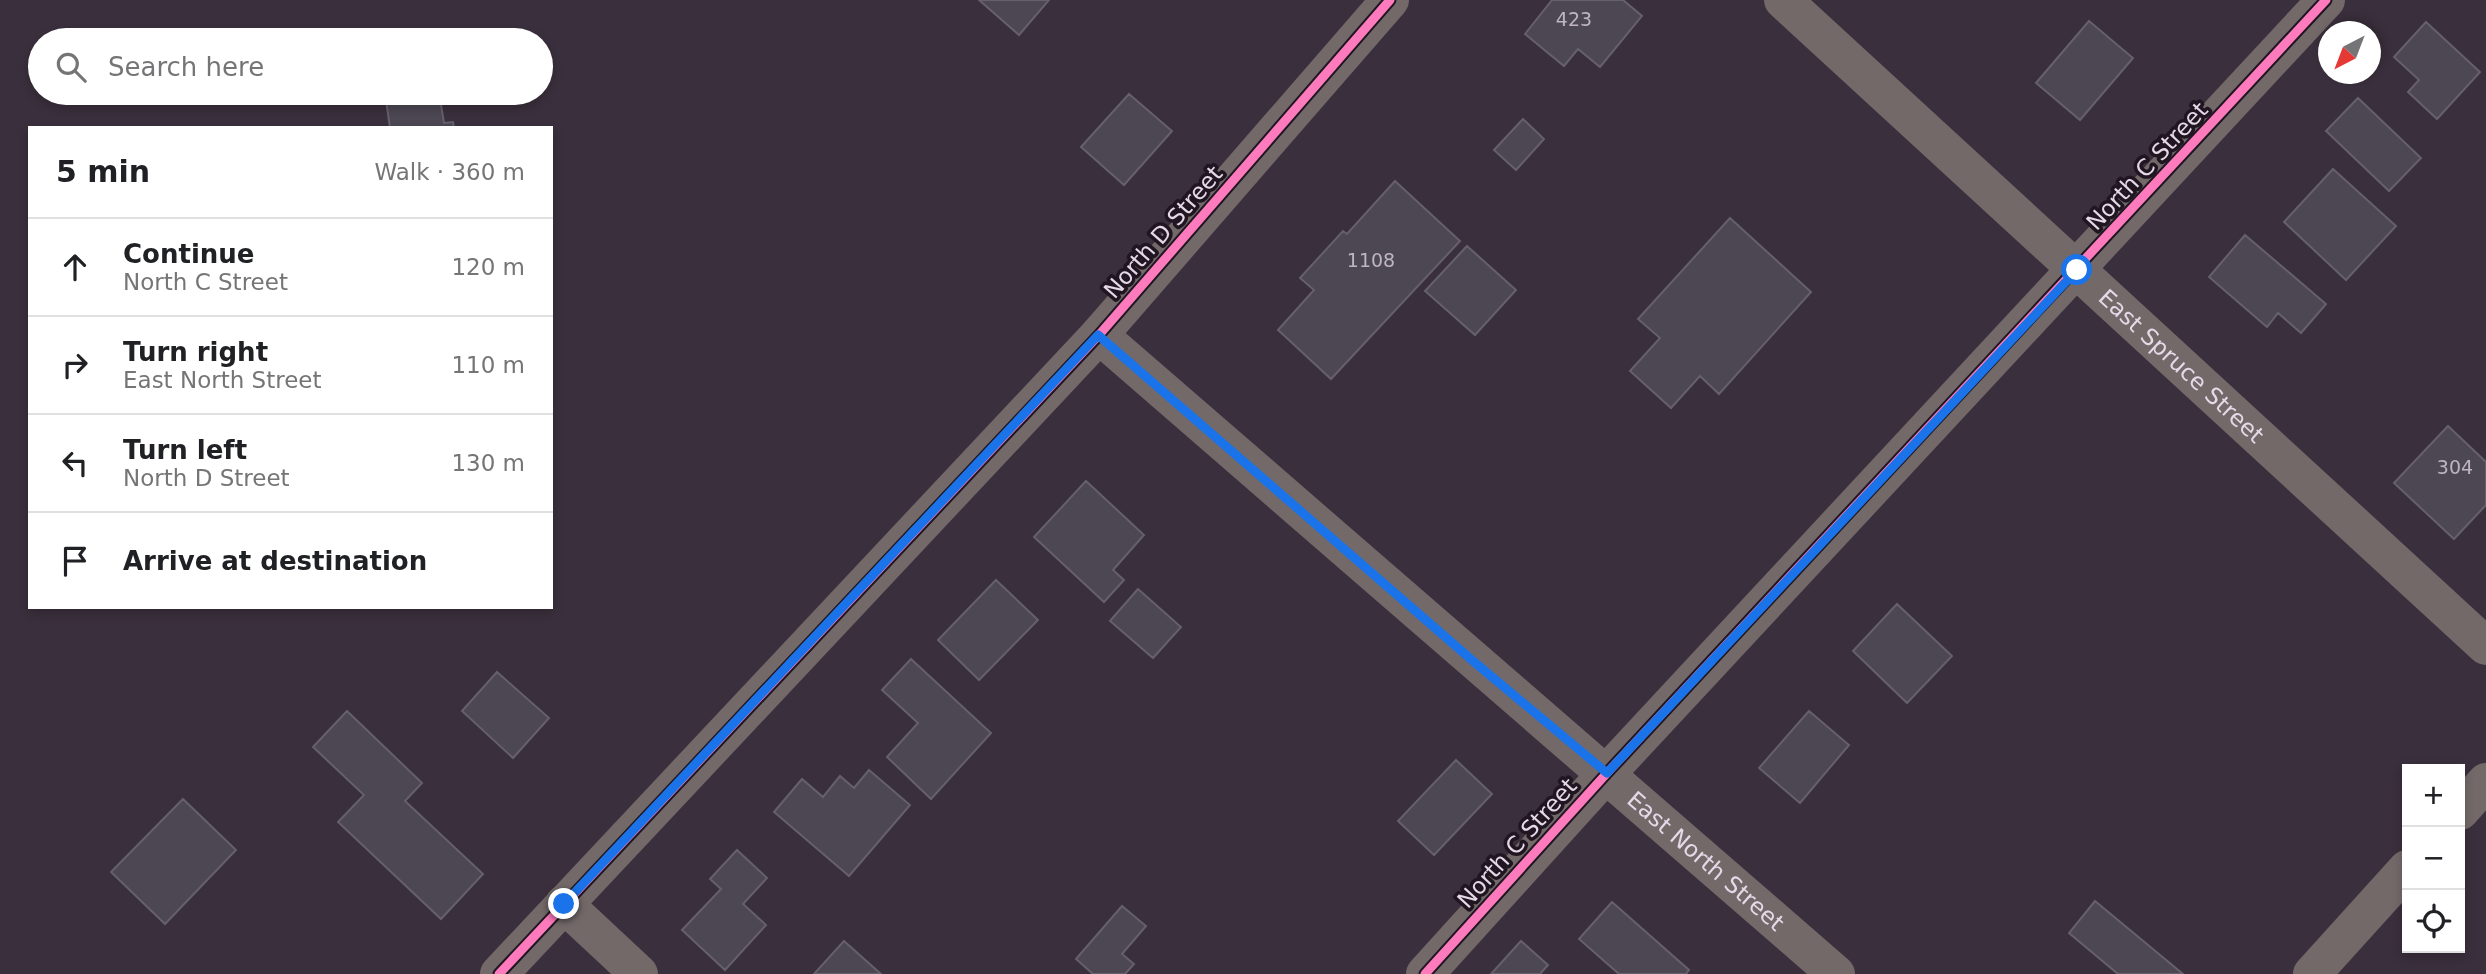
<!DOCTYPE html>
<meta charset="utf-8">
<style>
:root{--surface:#fff;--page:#f2f2f2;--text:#202124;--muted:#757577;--line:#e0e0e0}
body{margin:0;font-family:"DejaVu Sans",sans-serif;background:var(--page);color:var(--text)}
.controls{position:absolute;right:21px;bottom:21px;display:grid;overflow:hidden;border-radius:0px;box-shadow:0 4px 10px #0003}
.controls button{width:63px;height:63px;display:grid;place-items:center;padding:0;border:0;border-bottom:2px solid var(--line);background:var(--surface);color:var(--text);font:35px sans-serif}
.compass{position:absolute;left:2318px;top:21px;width:63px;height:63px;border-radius:50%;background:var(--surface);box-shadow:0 4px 10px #0003;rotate:222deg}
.stop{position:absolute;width:21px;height:21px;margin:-16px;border:5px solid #1a73e8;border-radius:50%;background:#fff}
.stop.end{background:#1a73e8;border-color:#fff;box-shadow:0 2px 7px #0008}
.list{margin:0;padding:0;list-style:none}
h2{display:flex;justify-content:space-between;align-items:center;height:91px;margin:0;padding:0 28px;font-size:30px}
h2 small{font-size:23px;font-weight:400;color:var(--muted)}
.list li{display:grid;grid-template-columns:46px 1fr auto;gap:21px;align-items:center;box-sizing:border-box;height:98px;padding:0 28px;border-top:2px solid var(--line)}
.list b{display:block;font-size:26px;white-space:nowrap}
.list p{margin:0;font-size:23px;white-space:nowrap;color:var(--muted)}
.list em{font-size:23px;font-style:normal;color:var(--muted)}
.icon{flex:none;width:38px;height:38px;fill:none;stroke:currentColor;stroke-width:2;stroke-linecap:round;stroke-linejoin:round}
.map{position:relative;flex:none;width:2486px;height:974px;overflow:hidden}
.search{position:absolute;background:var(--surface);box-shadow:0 4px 10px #0003;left:28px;top:28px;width:525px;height:77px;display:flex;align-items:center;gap:18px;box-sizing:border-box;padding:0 24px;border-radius:38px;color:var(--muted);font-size:26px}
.panel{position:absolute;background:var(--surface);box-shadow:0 4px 10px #0003;left:28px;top:126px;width:525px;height:483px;border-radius:0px}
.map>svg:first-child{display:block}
.building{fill:#4c4753;stroke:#65606c;stroke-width:2}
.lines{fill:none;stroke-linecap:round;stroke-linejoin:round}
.minor{stroke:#736969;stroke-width:38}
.cycleway-casing{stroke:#1f1621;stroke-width:13}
.cycleway{stroke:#fd7abc;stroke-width:9}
.route{stroke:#1a73e8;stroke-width:9}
.labels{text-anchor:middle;stroke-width:7;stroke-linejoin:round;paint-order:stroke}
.number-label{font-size:19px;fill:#bfb4c3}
.street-label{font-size:23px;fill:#e5d9e8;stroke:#1f1621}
</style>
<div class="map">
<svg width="2486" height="974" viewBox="0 0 2486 974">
<rect width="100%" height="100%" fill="#3a2f3c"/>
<path class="building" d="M979,0H1049L1019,35Z
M1552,0H1623L1642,16L1600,67L1578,49L1564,66L1525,34Z
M2089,21L2133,58L2080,120L2036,83Z
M2426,22L2480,72L2437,119L2408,92L2419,80L2394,57Z
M385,93H439L444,123L453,122L454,128H390Z
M1129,94L1172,131L1124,185L1081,147Z
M2358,98L2421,158L2389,191L2326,131Z
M1523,119L1544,139L1516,170L1494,150Z
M2333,169L2396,226L2346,280L2284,222Z
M1395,181L1460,241L1331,379L1278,330L1314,290L1300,278L1343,231L1347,234Z
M1730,218L1811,292L1719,394L1700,376L1671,408L1630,371L1660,338L1638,319Z
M2245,235L2326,304L2301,333L2278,313L2267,327L2209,277Z
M1467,246L1516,290L1475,335L1425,291Z
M2448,426L2486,462V505L2454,539L2394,483Z
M1086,481L1144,535L1113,570L1124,580L1104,602L1034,537Z
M996,580L1038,620L979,680L938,640Z
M1138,589L1181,627L1153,658L1110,621Z
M1897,604L1952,656L1907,703L1853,651Z
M911,659L991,733L931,799L887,757L918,723L882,690Z
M497,672L549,718L513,758L462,711Z
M347,711L422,783L405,801L483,874L441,919L338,822L364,795L313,747Z
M1809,711L1849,745L1800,803L1759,768Z
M1456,760L1492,794L1434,855L1398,821Z
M869,770L910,805L849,876L774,812L802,779L823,797L840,776L854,788Z
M183,799L236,850L165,924L111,872Z
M737,850L767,878L743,904L766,925L725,970L682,930L721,889L710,879Z
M2095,901L2183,974H2118L2069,933Z
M1612,902L1689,970L1686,974H1619L1579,939Z
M1122,906L1146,926L1122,954L1134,964L1125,974H1093L1076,959Z
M844,941L881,974H814Z
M1521,941L1548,965L1540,974H1491Z"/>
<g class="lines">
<g class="minor">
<path id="s1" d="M1783,0L2486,646"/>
<path id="s2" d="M1099,335L1836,974"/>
<path d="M2460,811L2486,782"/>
<path d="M564,904L639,974"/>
<path d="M499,974L1099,335L1390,0"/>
<path d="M1425,974L1607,773L2326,0"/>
<path d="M2312,974L2407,869"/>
</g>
<g class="cycleway-casing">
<path id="cycleway" d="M499,974L1099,335L1390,0
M1425,974L1607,773L2326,0"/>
</g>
<use href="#cycleway" class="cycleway"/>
</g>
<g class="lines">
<path class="route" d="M564,904L1098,335L1473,661L1607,773L2077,270"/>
</g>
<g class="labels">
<g class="number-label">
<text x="1574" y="26">423</text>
<text x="1371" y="267">1108</text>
<text x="2455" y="474">304</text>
</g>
<g class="street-label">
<text transform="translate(2147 166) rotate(-47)" y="8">North C Street</text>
<text transform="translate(1163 232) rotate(-49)" y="8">North D Street</text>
<text dy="8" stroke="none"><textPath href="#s1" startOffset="541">East Spruce Street</textPath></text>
<text transform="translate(1517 843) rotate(-48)" y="8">North C Street</text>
<text dy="8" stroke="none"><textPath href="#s2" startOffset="803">East North Street</textPath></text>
</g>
</g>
</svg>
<div class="controls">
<button>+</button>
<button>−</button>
<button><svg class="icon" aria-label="locate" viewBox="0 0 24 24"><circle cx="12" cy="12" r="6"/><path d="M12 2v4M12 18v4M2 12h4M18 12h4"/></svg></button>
</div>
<svg class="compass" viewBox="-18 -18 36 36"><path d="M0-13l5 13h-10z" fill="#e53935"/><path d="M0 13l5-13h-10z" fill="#757577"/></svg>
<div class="stop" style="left:2077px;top:270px"></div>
<div class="stop end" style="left:564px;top:904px"></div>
<div class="search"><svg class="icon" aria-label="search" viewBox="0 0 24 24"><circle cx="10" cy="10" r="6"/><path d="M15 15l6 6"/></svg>Search here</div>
<section class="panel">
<h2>5 min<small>Walk · 360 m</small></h2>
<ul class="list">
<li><svg class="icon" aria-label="ahead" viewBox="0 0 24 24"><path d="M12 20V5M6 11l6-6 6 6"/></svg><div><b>Continue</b><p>North C Street</p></div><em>120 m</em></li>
<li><svg class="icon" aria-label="right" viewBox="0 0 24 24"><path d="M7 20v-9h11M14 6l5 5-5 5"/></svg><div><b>Turn right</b><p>East North Street</p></div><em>110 m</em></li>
<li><svg class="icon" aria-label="left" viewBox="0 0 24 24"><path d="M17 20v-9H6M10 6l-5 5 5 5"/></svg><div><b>Turn left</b><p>North D Street</p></div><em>130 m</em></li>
<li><svg class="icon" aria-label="arrive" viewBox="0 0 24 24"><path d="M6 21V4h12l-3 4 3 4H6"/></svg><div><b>Arrive at destination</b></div></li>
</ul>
</section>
</div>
